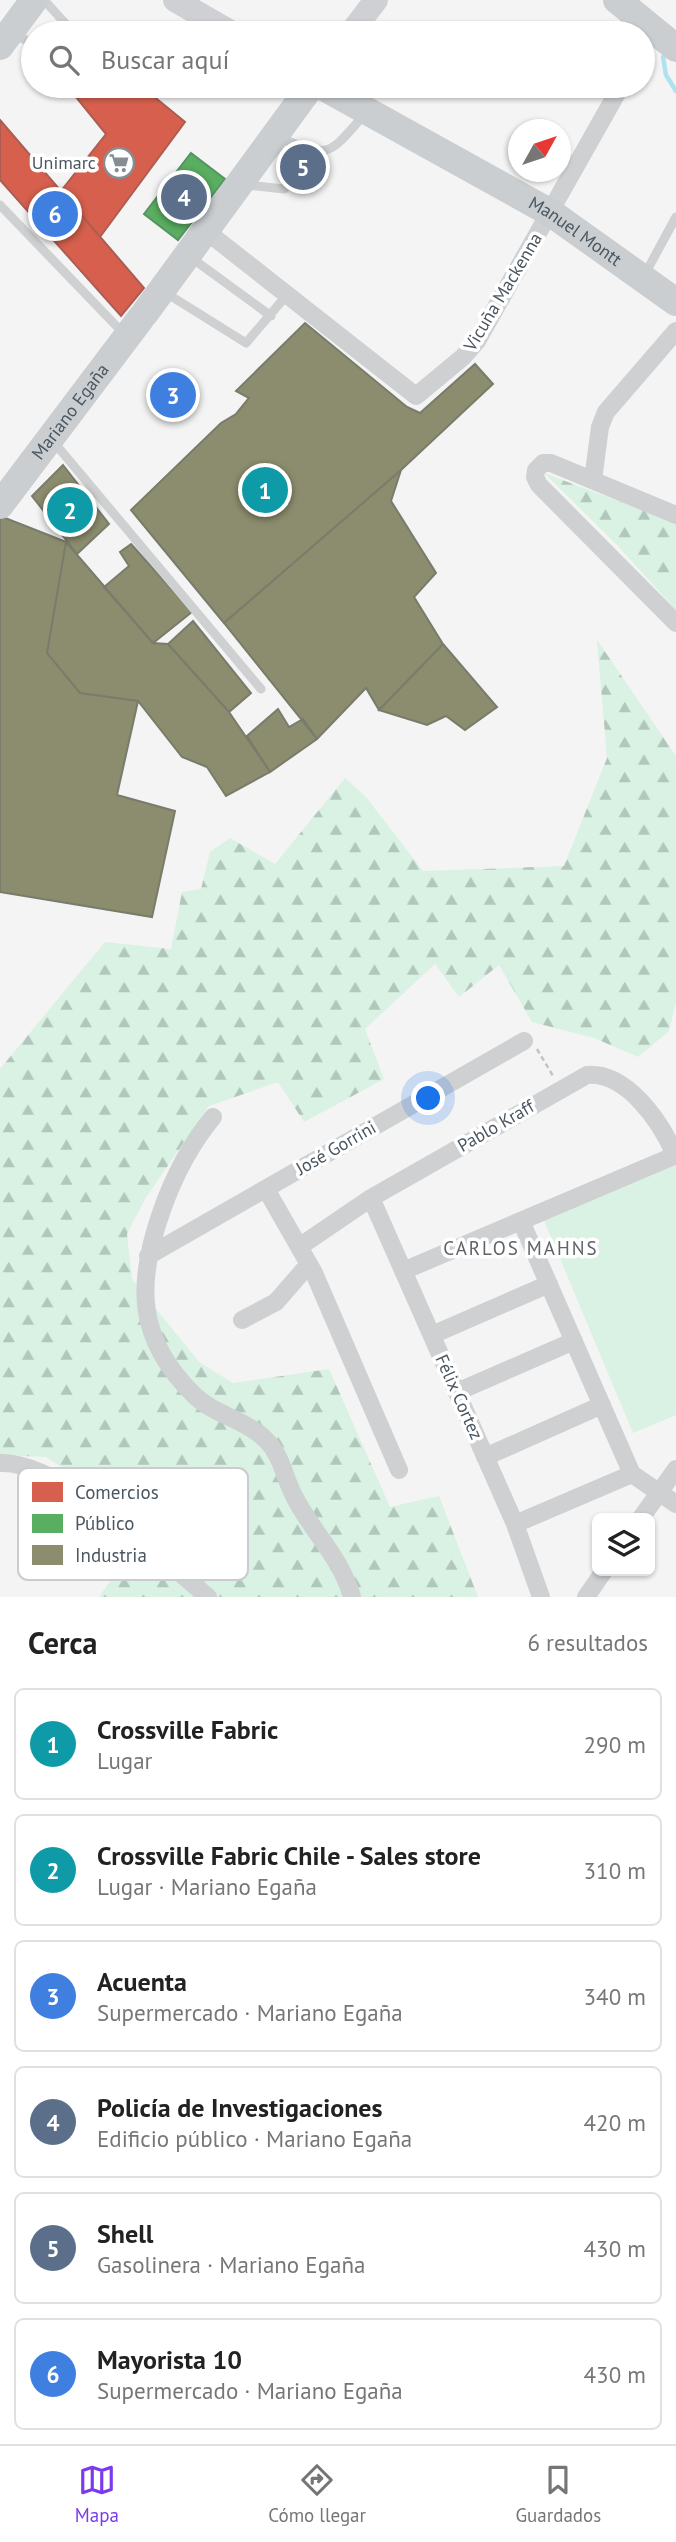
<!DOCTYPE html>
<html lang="es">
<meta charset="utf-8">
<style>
:root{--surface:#fff;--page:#f2f2f2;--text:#222;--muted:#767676;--line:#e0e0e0;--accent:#7c3aed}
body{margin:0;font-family:"PT Sans",sans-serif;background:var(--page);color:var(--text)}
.controls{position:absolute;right:21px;bottom:21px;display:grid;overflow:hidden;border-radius:10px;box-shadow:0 2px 5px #0004}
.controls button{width:63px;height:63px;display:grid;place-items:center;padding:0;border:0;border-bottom:2px solid var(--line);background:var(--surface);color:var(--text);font:35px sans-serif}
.compass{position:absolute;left:508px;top:119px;width:63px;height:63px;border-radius:50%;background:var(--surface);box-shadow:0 2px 5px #0004;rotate:50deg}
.you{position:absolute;left:429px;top:1099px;width:24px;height:24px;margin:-18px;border:5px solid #fff;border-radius:50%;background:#1a73e8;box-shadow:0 0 0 10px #1a73e833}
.badge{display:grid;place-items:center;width:46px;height:46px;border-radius:50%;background:var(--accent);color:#fff;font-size:23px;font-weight:700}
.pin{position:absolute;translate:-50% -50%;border:4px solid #fff;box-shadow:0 2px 7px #0006}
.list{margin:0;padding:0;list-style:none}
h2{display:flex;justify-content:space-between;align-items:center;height:91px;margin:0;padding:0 28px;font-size:30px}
h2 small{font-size:23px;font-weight:400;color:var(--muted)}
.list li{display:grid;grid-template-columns:46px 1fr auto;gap:21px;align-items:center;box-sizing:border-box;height:112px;margin:0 14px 14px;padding:0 14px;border:2px solid var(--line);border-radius:10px}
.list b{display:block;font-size:26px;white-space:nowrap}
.list p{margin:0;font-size:23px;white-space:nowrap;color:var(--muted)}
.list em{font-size:23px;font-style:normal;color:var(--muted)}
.icon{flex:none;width:38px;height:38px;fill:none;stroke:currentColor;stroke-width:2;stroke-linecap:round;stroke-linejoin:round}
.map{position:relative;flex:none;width:676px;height:1597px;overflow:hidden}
.search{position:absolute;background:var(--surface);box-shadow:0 2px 5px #0004;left:21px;right:21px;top:21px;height:77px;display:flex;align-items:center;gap:18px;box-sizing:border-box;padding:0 24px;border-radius:38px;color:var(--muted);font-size:26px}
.sheet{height:847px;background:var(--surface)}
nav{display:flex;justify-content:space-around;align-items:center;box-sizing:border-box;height:98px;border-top:2px solid var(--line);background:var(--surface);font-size:19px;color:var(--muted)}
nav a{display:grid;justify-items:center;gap:4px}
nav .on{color:var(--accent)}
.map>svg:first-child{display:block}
.green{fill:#d9f2e3}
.forest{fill:url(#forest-firs)}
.shops{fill:#d6604d;stroke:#ac5d53;stroke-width:2}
.public{fill:#5aae61;stroke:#559461;stroke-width:2}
.industry{fill:#8c8c6e;stroke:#787c6a;stroke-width:2}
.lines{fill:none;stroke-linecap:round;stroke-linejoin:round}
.stream{stroke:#aee2f0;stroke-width:4.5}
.path{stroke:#bcc7c4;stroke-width:2.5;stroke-dasharray:5 3.5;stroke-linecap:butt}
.lane{stroke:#ced0d2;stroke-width:9}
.street{stroke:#ced0d2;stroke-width:18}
.secondary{stroke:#ced0d4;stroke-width:24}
.primary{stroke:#caced1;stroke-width:28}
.labels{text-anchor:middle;stroke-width:7;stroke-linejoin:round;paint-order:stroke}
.poi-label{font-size:18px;fill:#4a5661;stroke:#fff;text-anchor:end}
.street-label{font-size:18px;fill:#4a5661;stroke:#fff}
.neighbourhood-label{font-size:19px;letter-spacing:2px;fill:#5f6368;stroke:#fff}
.key{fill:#fff;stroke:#c9ccd0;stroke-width:2}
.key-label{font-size:19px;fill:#4a5661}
</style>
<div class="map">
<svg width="676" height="1597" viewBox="0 0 676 1597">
<defs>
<pattern id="forest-firs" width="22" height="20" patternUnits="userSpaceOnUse" patternTransform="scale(1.75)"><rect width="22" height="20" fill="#d9f2e3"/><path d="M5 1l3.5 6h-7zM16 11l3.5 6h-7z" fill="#b2c7bb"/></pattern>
</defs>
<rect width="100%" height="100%" fill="#f4f4f4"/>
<path class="green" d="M676,1162V1415L633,1433L543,1218Z"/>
<path class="forest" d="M544,473L676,523V610L617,545Z
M597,640L676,756V1002L669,1031L638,1057L594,1038L532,1022L499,965L459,997L435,964L365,1029L384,1079L304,1122L278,1082L209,1106L145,1199L127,1234L132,1279L199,1362L233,1383L329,1369L390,1507L439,1496L478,1597H99L129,1554L131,1521L91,1486L46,1457L0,1455V1069L105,942L171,949L182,892L201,889L210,852L230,838L275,864L345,778L366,797L423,871L564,866L607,758Z"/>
<path class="shops" d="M67,86H141L185,122L100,237L61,191L106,134Z
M0,120L144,288L121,316L0,180Z"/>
<path class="public" d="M191,153L225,179L178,240L144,214Z"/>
<path class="industry" d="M305,323L407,407L420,413L475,364L493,384L401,470L224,623L131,510L221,423L236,414L249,398L236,391Z
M63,465L109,524L77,554L32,496Z
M401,470L391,501L436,573L414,597L443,644L379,710L366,688L317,739L224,623Z
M0,516L66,542L47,653L80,693L138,701L117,795L175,811L152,917L0,892Z
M66,542L153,643L168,644L229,712L270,772L226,796L207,767L182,757L138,701L80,693L47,653Z
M131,544L192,612L153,643L104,587L129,566L120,552Z
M193,621L251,693L229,712L168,644Z
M443,644L497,707L465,730L446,716L427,725L379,710Z
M278,709L289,727L303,719L317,739L270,772L247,736Z"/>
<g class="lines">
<path class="stream" d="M666,54L663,57L666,75L676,91"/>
<path class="path" d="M537,1049L553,1076"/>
<path class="lane" d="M44,0L74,33
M14,35L33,43
M278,137C330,159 328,156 364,115
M246,185L284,189L320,153
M0,205L125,335
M189,256L271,316
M645,274L676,217
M166,293L246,343L286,296
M52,440L261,689"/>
<path class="street" d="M206,231L416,396L463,357L477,341L621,86
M593,480L600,427L606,412L676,331
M676,515L551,463H543L536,470L535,477L539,485L676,623
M213,1117C190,1145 174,1176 162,1210C136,1283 136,1338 194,1395C214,1415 245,1419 266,1440C282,1456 284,1477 294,1496C312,1532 341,1557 352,1597
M266,1189L314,1273L399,1470
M371,1198L515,1524L541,1597
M521,1221L632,1474L676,1504
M299,1247L371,1198L587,1075C627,1072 661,1122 675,1155
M148,1256L524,1041
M403,1271L676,1155
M242,1320L276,1302L309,1264
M432,1335L549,1284
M457,1392L574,1341
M485,1457L602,1405
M0,1463C59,1460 163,1559 208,1597
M641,1518L676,1469
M515,1524L632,1474
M586,1597L604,1571"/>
<path class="secondary" d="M175,0L232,33
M351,33L376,0"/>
<g class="primary">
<path d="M617,0L676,48"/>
<path d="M0,46L34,0"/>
<path id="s1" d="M322,86L551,213L676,302"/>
<path d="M145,313L311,86"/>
<path id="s2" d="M0,505L141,318"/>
</g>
</g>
<defs>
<g id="supermarket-ring" transform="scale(1.575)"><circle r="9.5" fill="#fff" stroke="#868d94" stroke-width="1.5"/><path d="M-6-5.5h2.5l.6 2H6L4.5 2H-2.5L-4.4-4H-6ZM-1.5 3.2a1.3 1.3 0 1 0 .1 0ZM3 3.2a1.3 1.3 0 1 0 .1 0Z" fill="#868d94"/></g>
</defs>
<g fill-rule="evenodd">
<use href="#supermarket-ring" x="119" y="163"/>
</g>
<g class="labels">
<g class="poi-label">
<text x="96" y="169">Unimarc</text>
</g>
<g class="street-label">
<text dy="6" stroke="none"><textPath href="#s1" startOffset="292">Manuel Montt</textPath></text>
<text transform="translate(503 292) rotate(-59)" y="6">Vicuña Mackenna</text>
<text dy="6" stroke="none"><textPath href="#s2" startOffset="117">Mariano Egaña</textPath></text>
<text transform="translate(496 1126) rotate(-30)" y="6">Pablo Kraff</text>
<text transform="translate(336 1148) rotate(-30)" y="6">José Gorrini</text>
<text transform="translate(459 1397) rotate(66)" y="6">Félix Cortez</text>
</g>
<g class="neighbourhood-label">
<text x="521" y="1255">CARLOS MAHNS</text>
</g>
</g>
<rect x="18" y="1468" width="230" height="112" rx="10" class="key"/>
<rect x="32" y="1482" width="31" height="20" fill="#d6604d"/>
<rect x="32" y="1514" width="31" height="19" fill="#5aae61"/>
<rect x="32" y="1545" width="31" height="20" fill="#8c8c6e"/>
<g class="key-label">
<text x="75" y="1499">Comercios</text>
<text x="75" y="1530">Público</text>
<text x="75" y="1562">Industria</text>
</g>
</svg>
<div class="controls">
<button><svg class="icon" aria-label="layers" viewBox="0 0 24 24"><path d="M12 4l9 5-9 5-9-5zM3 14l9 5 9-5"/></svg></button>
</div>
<svg class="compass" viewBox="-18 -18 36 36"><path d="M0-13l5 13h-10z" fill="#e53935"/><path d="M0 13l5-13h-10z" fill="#767676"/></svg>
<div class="you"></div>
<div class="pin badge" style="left:265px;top:490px;background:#0f9aa8">1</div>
<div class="pin badge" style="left:70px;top:510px;background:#0f9aa8">2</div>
<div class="pin badge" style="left:173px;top:395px;background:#3f7fe0">3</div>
<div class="pin badge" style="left:184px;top:197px;background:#5c6f8a">4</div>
<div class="pin badge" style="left:303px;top:167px;background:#5c6f8a">5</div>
<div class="pin badge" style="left:55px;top:214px;background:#3f7fe0">6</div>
<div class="search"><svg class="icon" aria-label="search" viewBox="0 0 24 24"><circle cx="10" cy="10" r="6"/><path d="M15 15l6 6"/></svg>Buscar aquí</div>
</div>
<section class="sheet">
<h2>Cerca<small>6 resultados</small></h2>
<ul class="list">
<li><span class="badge" style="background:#0f9aa8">1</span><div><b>Crossville Fabric</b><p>Lugar</p></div><em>290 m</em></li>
<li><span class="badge" style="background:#0f9aa8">2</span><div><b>Crossville Fabric Chile - Sales store</b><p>Lugar · Mariano Egaña</p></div><em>310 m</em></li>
<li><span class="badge" style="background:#3f7fe0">3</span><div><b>Acuenta</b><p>Supermercado · Mariano Egaña</p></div><em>340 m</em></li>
<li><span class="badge" style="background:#5c6f8a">4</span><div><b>Policía de Investigaciones</b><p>Edificio público · Mariano Egaña</p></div><em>420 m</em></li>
<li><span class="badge" style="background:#5c6f8a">5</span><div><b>Shell</b><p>Gasolinera · Mariano Egaña</p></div><em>430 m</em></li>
<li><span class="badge" style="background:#3f7fe0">6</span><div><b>Mayorista 10</b><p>Supermercado · Mariano Egaña</p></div><em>430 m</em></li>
</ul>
</section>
<nav>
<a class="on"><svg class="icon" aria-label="map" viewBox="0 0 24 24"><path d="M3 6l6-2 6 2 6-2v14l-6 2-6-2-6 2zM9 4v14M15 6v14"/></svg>Mapa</a>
<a><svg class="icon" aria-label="directions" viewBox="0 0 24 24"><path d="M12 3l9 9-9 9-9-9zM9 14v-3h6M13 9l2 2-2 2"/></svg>Cómo llegar</a>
<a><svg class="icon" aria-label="saved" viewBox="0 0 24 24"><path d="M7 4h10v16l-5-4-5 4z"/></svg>Guardados</a>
</nav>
